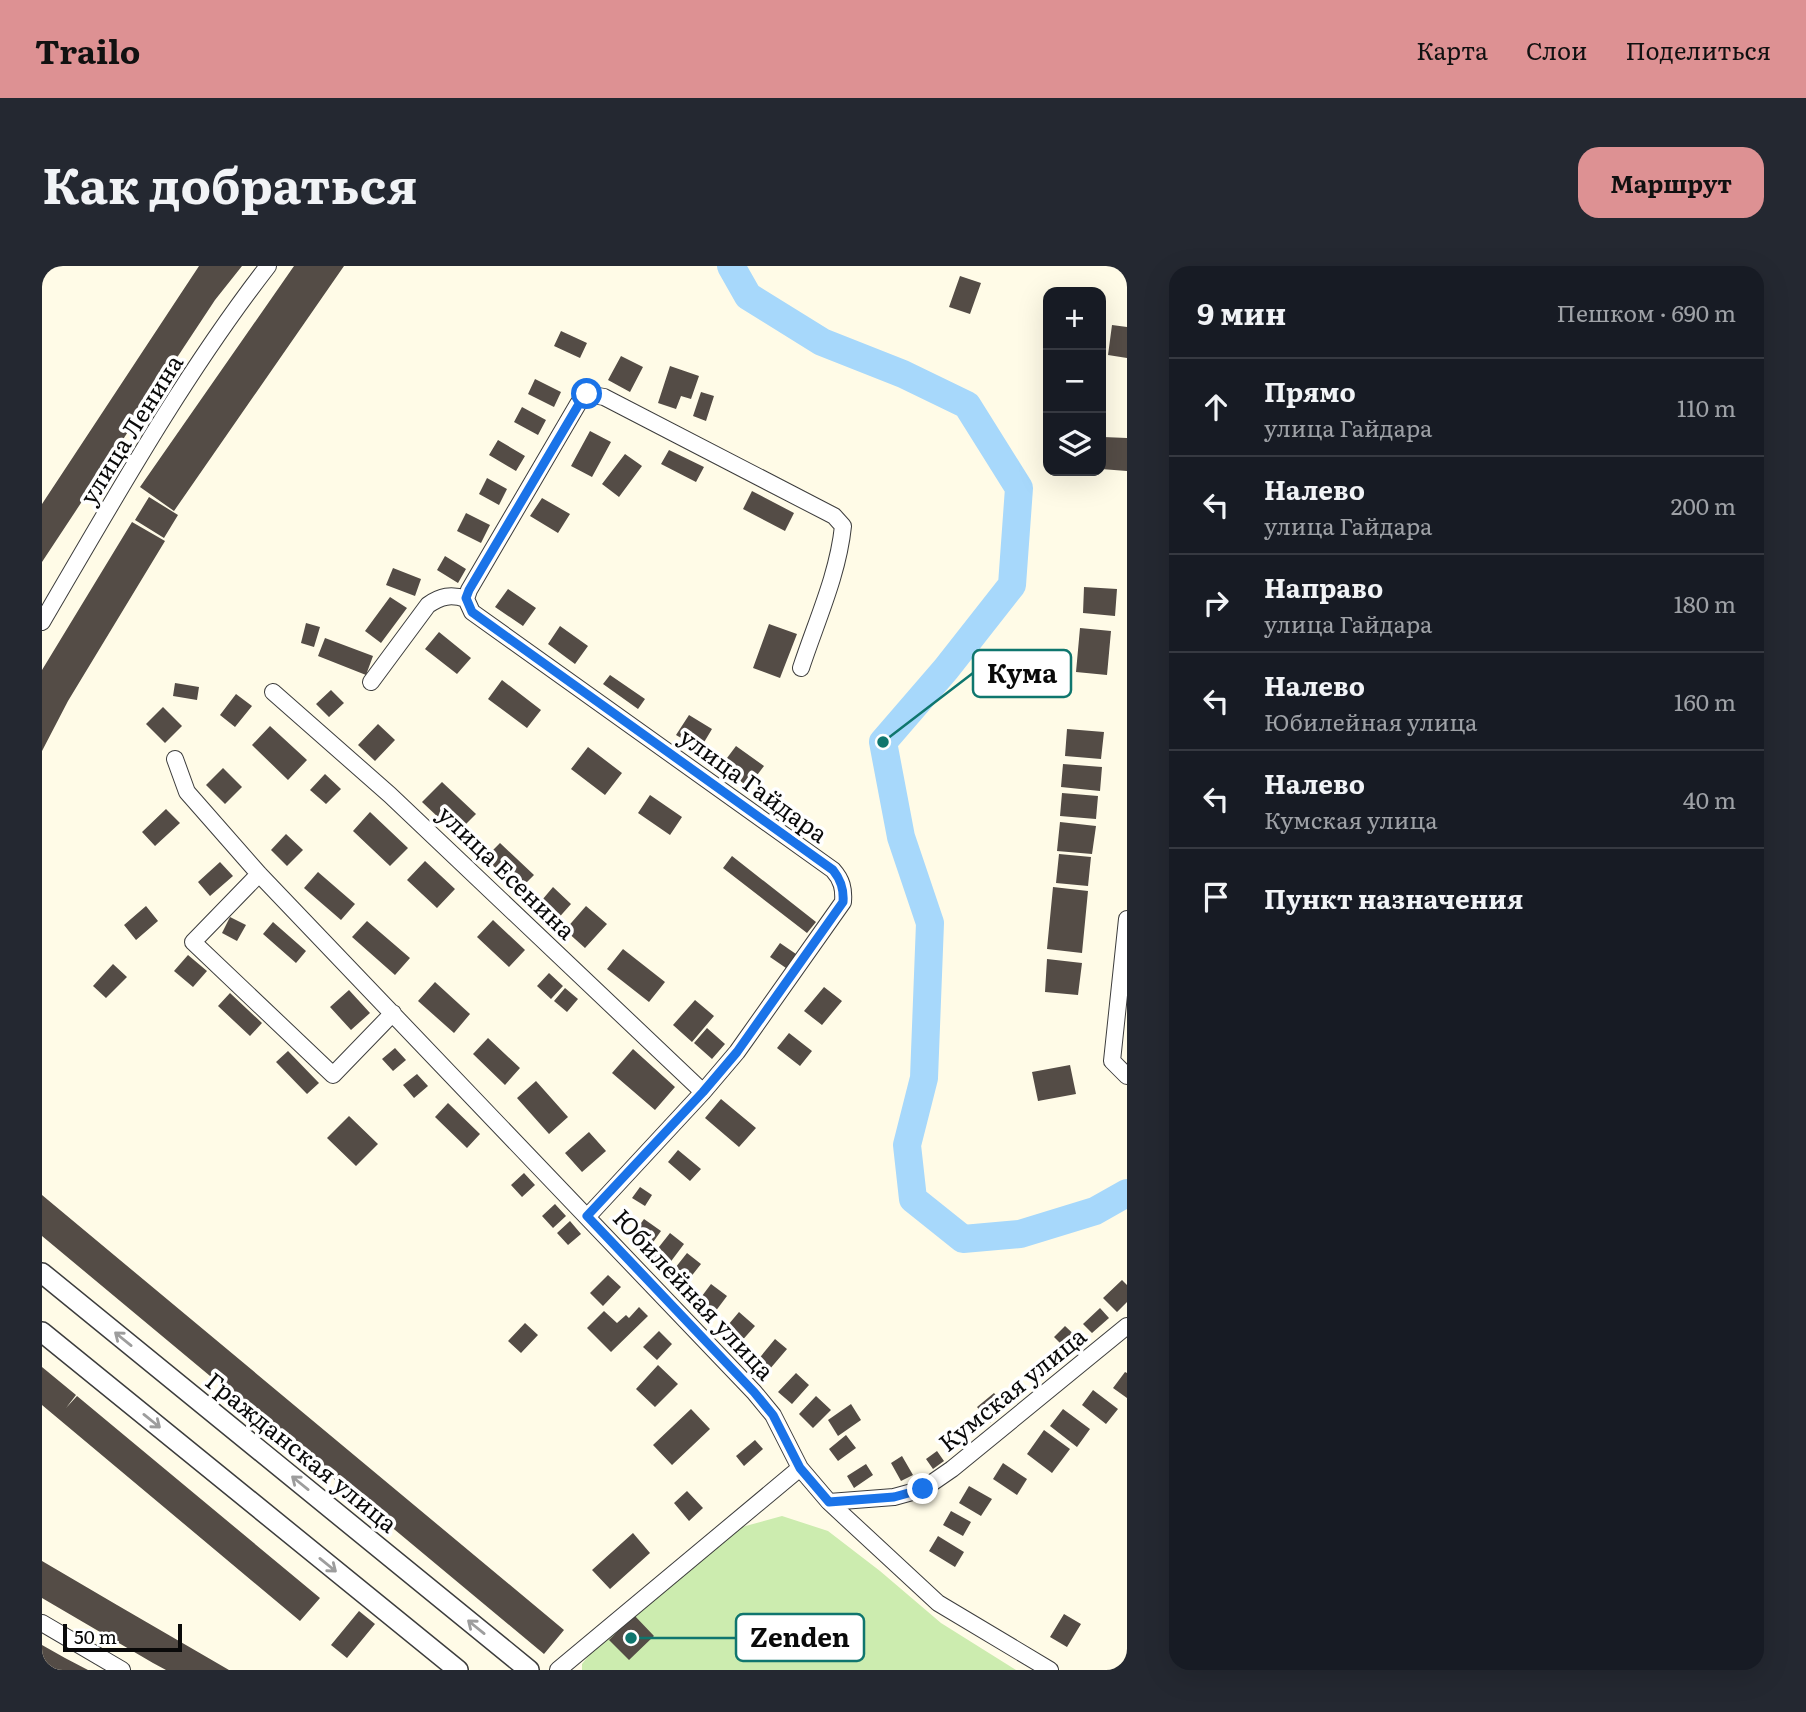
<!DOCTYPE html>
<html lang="ru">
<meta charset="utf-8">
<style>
:root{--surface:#171b24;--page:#242831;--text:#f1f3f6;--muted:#9ea1a6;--line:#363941;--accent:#dd9193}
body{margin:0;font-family:Literata,serif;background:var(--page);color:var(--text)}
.controls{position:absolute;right:21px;top:21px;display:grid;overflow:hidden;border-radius:14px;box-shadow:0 7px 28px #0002}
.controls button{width:63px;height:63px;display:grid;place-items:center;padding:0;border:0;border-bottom:2px solid var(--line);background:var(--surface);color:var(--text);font:35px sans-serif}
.scale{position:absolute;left:21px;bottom:18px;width:119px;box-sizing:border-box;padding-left:7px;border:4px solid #0a0a0a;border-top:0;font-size:19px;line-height:24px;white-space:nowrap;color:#0a0a0a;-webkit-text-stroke:5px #fff;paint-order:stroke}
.stop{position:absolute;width:21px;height:21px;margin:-16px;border:5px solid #1a73e8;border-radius:50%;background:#fff}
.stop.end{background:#1a73e8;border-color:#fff;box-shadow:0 2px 7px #0008}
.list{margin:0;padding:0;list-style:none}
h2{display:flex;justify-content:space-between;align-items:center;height:91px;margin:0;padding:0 28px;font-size:30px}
h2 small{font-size:23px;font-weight:400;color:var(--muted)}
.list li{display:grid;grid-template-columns:46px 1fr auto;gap:21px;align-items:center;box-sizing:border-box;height:98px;padding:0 28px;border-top:2px solid var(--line)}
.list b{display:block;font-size:26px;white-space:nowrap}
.list p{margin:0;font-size:23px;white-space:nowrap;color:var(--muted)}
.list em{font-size:23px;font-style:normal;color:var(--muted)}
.icon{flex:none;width:38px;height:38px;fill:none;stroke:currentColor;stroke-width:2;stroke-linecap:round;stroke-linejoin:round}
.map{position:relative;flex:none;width:1085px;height:1404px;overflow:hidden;border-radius:21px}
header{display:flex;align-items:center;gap:42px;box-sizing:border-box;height:98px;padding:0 35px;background:var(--accent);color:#111}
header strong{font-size:33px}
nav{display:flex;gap:38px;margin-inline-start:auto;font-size:24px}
.intro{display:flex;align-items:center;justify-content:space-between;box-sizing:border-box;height:168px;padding:0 42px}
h1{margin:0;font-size:49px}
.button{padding:18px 32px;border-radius:21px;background:var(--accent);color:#111;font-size:24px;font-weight:700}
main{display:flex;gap:42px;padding:0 42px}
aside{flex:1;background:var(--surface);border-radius:21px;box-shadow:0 7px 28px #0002}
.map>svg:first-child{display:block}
.green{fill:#ccecaf}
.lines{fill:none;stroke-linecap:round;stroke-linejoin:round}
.river{stroke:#a7d8fb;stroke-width:28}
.building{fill:#544c46}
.minor-casing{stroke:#3d3d3d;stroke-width:18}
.tertiary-casing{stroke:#3d3d3d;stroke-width:22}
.minor{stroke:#fff;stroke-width:16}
.tertiary{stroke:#fff;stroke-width:19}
.oneway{stroke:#9d9d9d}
.route{stroke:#1a73e8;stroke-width:9}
.labels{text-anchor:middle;stroke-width:7;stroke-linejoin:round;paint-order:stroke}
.street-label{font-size:24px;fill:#0a0a0a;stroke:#fff}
.leader{fill:none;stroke:#0f766e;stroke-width:2.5}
.callout-dot{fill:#0f766e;stroke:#fff;stroke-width:2.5}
.callout{fill:#fff;stroke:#0f766e;stroke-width:2.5}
.callout-label{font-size:26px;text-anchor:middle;font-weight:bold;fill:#0a0a0a}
</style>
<header>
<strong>Trailo</strong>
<nav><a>Карта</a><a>Слои</a><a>Поделиться</a></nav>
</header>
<div class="intro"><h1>Как добраться</h1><a class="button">Маршрут</a></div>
<main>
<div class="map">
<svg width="1085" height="1404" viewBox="0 0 1085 1404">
<rect width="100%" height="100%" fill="#fffbe7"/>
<path class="green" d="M740,1250L786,1265L838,1305L899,1357L974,1404H540V1398L556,1378L674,1278L700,1261Z"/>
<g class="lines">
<path class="river" d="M689,0L706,30L780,76L861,108L925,139L977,222L970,319L904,403L841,476L859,571L888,657L882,812L865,879L871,933L921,973L978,968L1053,945L1085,927"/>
</g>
<path class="building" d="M157,0H200L173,34L0,296V238Z
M252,0H302L132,245L98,221Z
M918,10L939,17L928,48L907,41Z
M1070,59L1085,61V92L1066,89Z
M519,65L545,77L538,92L512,80Z
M579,90L601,101L588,126L566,114Z
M628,100L657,110L649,133L639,130L634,143L616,137Z
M493,113L519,126L512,141L486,128Z
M659,126L672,130L664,155L651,150Z
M480,141L504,154L496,169L472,156Z
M548,165L569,176L550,211L529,200Z
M1061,171L1085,172V205L1059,203Z
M456,174L483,190L474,205L447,189Z
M627,184L662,201L654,216L619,198Z
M583,188L600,200L577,231L560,218Z
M445,212L465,223L457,239L437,228Z
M710,225L752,247L743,265L701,243Z
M107,231L136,249L122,272L93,254Z
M500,232L528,248L516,267L488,250Z
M424,247L448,259L439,277L415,265Z
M90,256L123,275L26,435L0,485V404Z
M403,290L424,303L416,317L395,304Z
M351,302L379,313L373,330L344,319Z
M1042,321L1075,323L1073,350L1041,347Z
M466,323L494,342L481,360L453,341Z
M348,331L365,342L339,377L323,365Z
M264,357L278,361L272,381L259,377Z
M727,358L755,368L738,412L711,402Z
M518,360L546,380L533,398L506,378Z
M1038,362L1069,365L1065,409L1034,406Z
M397,366L429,392L415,408L383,383Z
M283,372L331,390L324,409L276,390Z
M568,409L603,433L596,443L561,418Z
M460,414L499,444L485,462L446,433Z
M133,417L157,421L155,434L131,430Z
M289,424L302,437L287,451L274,438Z
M194,428L210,440L193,461L178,449Z
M121,441L140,460L123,477L104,458Z
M647,449L670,463L658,483L634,469Z
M336,458L353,474L333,495L316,479Z
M228,460L265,494L246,514L210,479Z
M1025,463L1062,466L1059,493L1023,490Z
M694,480L722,500L706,521L679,500Z
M546,481L580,507L563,529L529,503Z
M1021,498L1060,501L1058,525L1019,521Z
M181,502L200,521L183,538L164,519Z
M283,508L299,523L284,538L268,524Z
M400,516L434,548L414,568L380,536Z
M1020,527L1056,530L1054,553L1018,550Z
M608,529L640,551L628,569L596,547Z
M124,543L138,557L113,580L100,566Z
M328,546L366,582L348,600L311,565Z
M1018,556L1054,560L1050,588L1015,585Z
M244,568L261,584L245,600L229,584Z
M458,577L492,609L477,624L443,592Z
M1017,588L1049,591L1046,620L1014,617Z
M690,590L774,656L765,667L681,602Z
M383,595L413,623L395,642L365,614Z
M178,596L191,610L168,630L156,616Z
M276,606L313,638L299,654L262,622Z
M511,621L529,638L513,656L495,640Z
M1011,621L1046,625L1040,687L1005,683Z
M104,640L116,655L94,674L82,659Z
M544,640L565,658L543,682L523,664Z
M188,651L204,659L195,675L180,667Z
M451,654L483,684L467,701L435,671Z
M325,655L368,692L353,709L310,671Z
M231,656L264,685L254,697L221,668Z
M738,677L754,688L744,702L728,691Z
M581,683L623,716L607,736L565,703Z
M146,689L165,705L151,721L132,705Z
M1005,693L1040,697L1036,729L1003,726Z
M71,698L85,711L64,732L51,720Z
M507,707L521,720L509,733L495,720Z
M393,716L428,748L412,767L376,735Z
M782,721L800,735L780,759L762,745Z
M523,722L536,733L525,746L512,735Z
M307,724L328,747L309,764L288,741Z
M188,727L220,757L208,770L176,740Z
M653,734L672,750L650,776L631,759Z
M665,762L683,778L670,793L652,777Z
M747,767L770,785L758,800L735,782Z
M446,772L478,802L463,819L431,788Z
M353,782L364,794L351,805L340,793Z
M591,783L633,821L613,844L570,807Z
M246,785L277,817L265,828L234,796Z
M1028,799L1034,828L996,835L990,806Z
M375,808L386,820L372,832L361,819Z
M494,815L526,851L507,868L475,832Z
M679,833L714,862L697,881L663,852Z
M406,837L438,868L425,882L393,851Z
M307,850L336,878L314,900L285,872Z
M547,866L564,885L540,906L523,887Z
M636,884L659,903L648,915L626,896Z
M482,907L493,919L480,931L469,919Z
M598,921L610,929L603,940L590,932Z
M0,929L522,1364L502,1388L0,970Z
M513,938L524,950L511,962L500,950Z
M602,953L619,965L604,986L587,974Z
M528,955L539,968L526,979L515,967Z
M628,967L642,978L624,1002L609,991Z
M645,987L659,998L640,1022L626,1011Z
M566,1009L579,1021L561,1040L548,1027Z
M1080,1014L1085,1019V1036L1075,1046L1061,1032Z
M669,1018L685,1030L667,1054L651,1042Z
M597,1041L606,1050L569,1086L545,1062L562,1045L575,1057L584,1049L587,1052Z
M1058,1042L1067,1052L1050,1067L1041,1058Z
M697,1046L713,1060L697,1078L681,1065Z
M483,1057L496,1069L479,1087L466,1075Z
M1023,1060L1039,1075L1028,1087L1012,1071Z
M617,1065L630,1078L615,1094L601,1081Z
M733,1073L745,1083L721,1111L710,1101Z
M616,1099L636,1118L613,1141L594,1123Z
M0,1101L34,1129L24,1142L35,1130L278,1332L258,1355L0,1139Z
M1083,1106L1085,1107V1132L1071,1122Z
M754,1107L767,1119L750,1138L736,1126Z
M1051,1124L1076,1143L1064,1158L1040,1139Z
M952,1127L965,1142L948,1157L935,1141Z
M774,1130L789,1144L771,1162L757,1148Z
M809,1138L819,1154L796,1170L786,1154Z
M649,1143L668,1163L630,1199L611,1179Z
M1021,1143L1048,1163L1035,1181L1008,1160Z
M1002,1164L1028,1183L1010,1207L985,1188Z
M804,1169L814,1182L796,1195L787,1183Z
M713,1174L721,1183L702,1200L694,1190Z
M895,1185L902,1195L891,1203L884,1193Z
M860,1190L871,1209L859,1215L849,1197Z
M961,1197L985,1213L975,1229L951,1213Z
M824,1198L831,1209L812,1222L805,1210Z
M927,1220L950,1233L939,1250L917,1237Z
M645,1225L661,1242L647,1255L632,1237Z
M909,1245L929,1256L921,1270L901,1259Z
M591,1267L608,1287L568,1323L550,1304Z
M896,1270L922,1286L913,1301L887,1285Z
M0,1295L75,1339L187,1404H124L111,1397L0,1332Z
M317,1345L333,1358L305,1392L289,1379Z
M1022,1348L1039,1358L1025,1381L1008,1371Z
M592,1349L612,1370L587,1394L567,1374Z
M0,1379L23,1392L46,1404H0Z"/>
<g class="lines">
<g class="minor-casing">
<path id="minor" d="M0,356C71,235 140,111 226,0
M329,416L386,339C399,330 409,328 424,333
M231,426L348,529L661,826
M133,493L145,526L217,608L712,1126L731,1149L758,1202L787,1236
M217,608L151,676L291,809L351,747
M1085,653L1070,795L1085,810
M546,950L661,826L695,786L801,636C802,623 800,614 791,604L430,346L424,333L427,324L536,138L545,128L562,131L792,250L801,260C796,309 774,356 759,402
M0,1357L80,1404
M516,1404L758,1202
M1008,1404L896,1337L787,1236L852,1231L881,1223L910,1203L1085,1060"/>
</g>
<g class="tertiary-casing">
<path id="tertiary" d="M0,1007L487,1404
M0,1066L416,1404"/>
</g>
<use href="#minor" class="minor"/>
<use href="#tertiary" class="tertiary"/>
</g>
<defs><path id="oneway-shaft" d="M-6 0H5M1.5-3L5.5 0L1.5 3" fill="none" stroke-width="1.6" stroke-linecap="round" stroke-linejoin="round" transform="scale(1.75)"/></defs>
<g class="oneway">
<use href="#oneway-shaft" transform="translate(81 1073) rotate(-141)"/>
<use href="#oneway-shaft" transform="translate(110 1155) rotate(39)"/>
<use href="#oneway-shaft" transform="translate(258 1217) rotate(-141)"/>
<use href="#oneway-shaft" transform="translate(286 1299) rotate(39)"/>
<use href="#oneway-shaft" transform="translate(434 1361) rotate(-141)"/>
</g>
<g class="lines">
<path class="route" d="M545,128L537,138L427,324L424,332L430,346L791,604C799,614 802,623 801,636L695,786L661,826L545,950L712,1126L731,1149L758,1202L787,1236L852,1231L881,1223"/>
</g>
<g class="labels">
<g class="street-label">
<text transform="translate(90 164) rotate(-58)" y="8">улица Ленина</text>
<text transform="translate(711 520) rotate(36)" y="8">улица Гайдара</text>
<text transform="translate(464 607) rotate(44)" y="8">улица Есенина</text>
<text transform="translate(651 1029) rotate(47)" y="8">Юбилейная улица</text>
<text transform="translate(971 1124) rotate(-39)" y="8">Кумская улица</text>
<text transform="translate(259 1187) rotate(39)" y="8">Гражданская улица</text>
</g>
</g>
<path class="leader" d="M841 476L931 407M589 1372L694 1372"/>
<g class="callout-dot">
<circle cx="841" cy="476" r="7"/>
<circle cx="589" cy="1372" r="7"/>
</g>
<g class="callout">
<rect x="931" y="384" width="98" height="47" rx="7"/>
<rect x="694" y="1348" width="128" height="47" rx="7"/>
</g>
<g class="callout-label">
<text x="980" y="417">Кума</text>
<text x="758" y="1381">Zenden</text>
</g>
</svg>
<div class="controls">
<button>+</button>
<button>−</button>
<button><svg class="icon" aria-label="layers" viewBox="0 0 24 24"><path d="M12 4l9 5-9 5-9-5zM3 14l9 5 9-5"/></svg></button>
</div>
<div class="scale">50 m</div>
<div class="stop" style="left:545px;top:128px"></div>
<div class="stop end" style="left:881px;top:1223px"></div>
</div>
<aside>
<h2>9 мин<small>Пешком · 690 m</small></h2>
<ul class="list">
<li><svg class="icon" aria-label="ahead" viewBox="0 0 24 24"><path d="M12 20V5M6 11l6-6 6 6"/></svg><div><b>Прямо</b><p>улица Гайдара</p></div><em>110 m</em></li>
<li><svg class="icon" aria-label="left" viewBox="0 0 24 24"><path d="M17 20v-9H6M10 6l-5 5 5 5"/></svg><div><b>Налево</b><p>улица Гайдара</p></div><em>200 m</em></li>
<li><svg class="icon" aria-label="right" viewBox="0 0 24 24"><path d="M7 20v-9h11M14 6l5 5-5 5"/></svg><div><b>Направо</b><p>улица Гайдара</p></div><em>180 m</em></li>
<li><svg class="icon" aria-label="left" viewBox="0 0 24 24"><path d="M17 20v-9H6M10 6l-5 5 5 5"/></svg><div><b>Налево</b><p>Юбилейная улица</p></div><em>160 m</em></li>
<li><svg class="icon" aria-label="left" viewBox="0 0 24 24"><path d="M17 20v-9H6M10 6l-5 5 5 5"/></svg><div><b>Налево</b><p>Кумская улица</p></div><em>40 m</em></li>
<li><svg class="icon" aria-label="arrive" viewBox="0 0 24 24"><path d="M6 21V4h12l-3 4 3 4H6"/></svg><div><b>Пункт назначения</b></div></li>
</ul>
</aside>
</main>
